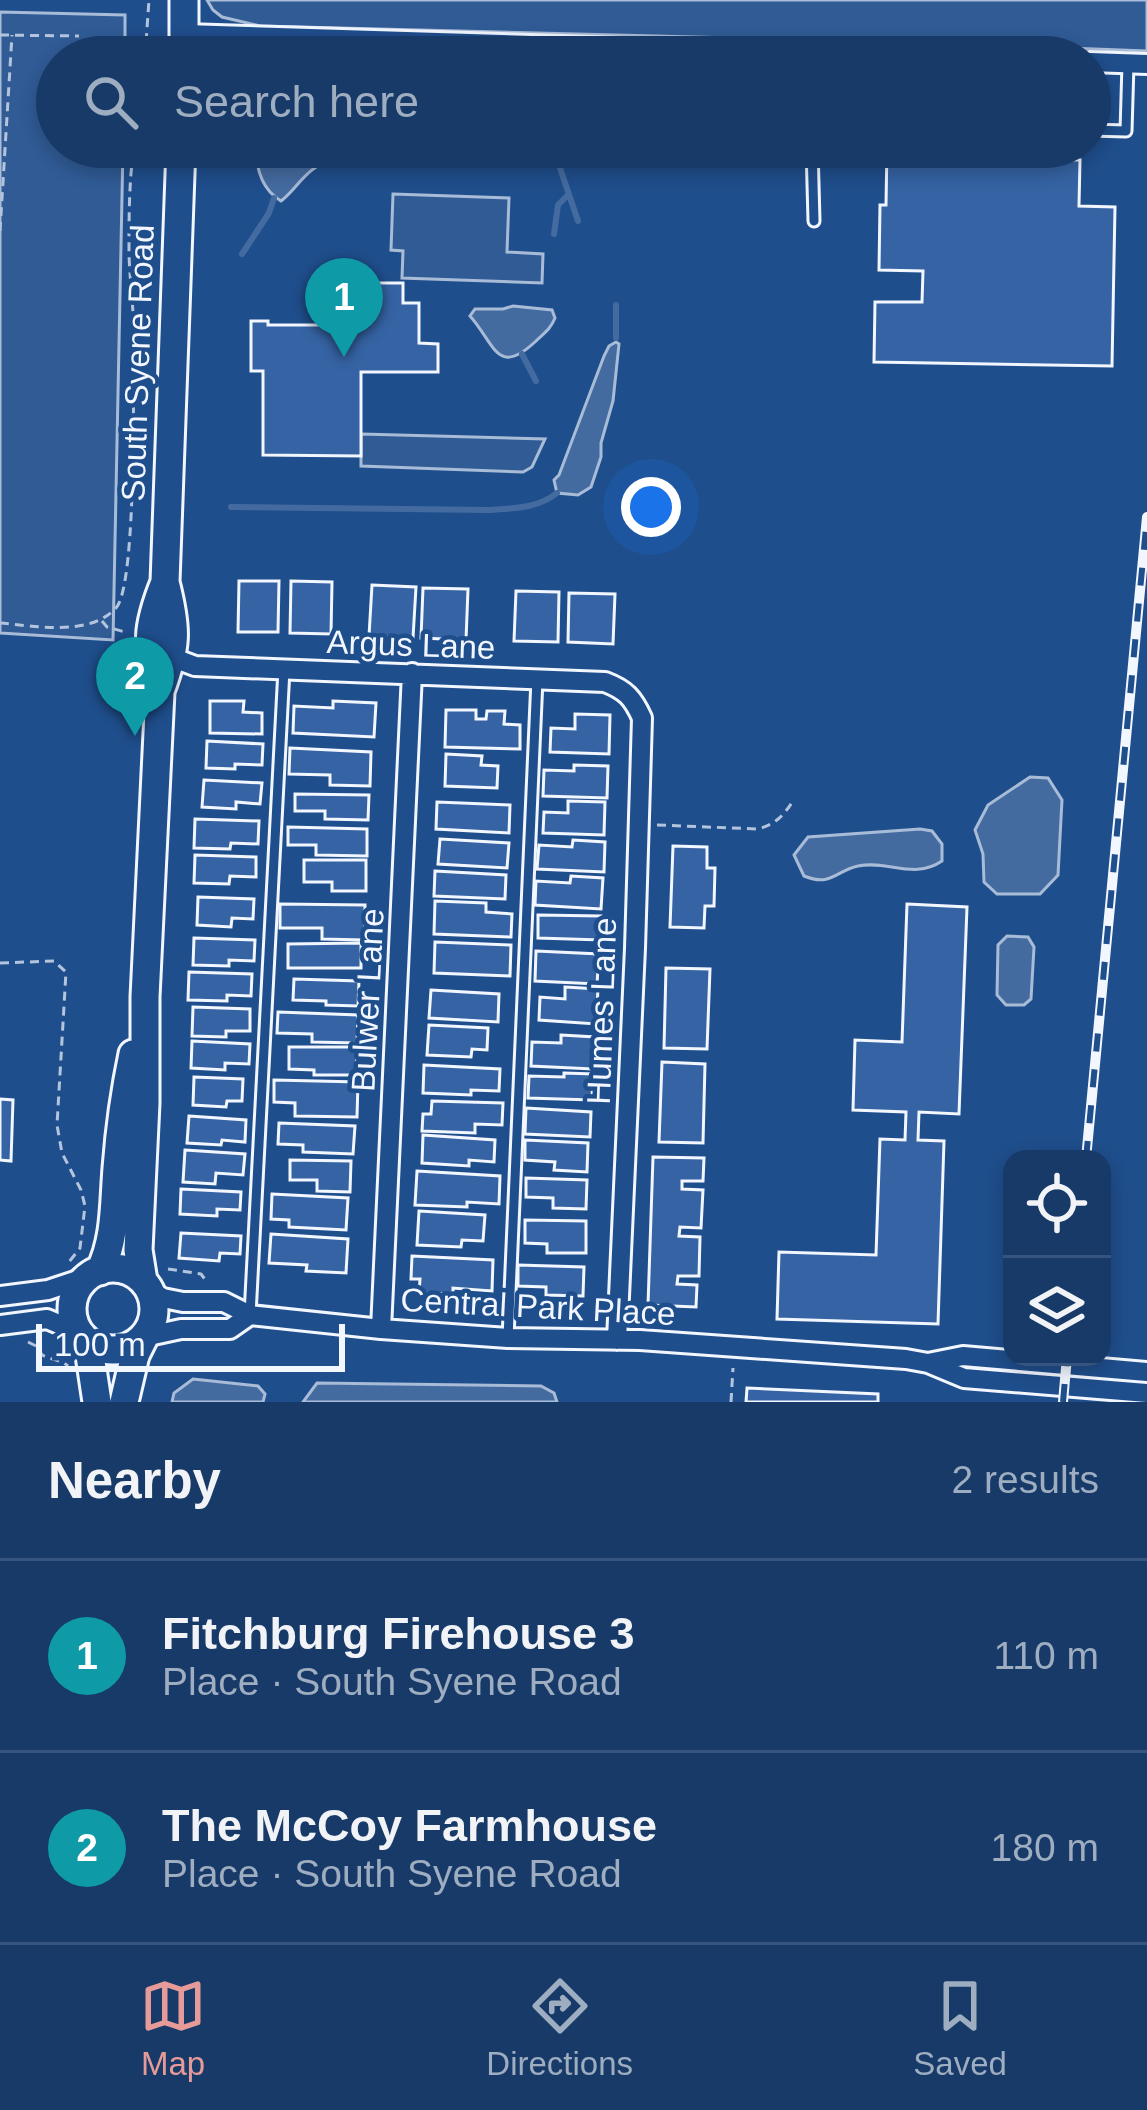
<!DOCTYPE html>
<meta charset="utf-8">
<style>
:root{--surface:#173a69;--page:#244571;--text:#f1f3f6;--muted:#9eadc0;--line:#36547d;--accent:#e69b98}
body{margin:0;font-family:Arial,sans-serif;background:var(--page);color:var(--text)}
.controls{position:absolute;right:36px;bottom:36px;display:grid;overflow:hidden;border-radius:24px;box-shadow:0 6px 18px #0003}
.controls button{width:108px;height:108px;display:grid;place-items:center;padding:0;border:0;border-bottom:3px solid var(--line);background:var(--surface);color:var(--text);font:60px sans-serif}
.scale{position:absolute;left:36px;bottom:30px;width:309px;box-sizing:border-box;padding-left:12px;border:6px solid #f2f6ff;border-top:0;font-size:33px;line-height:42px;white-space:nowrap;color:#f2f6ff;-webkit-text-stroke:9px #1f4e8c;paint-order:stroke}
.you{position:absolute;left:651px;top:507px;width:42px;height:42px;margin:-30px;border:9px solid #fff;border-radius:50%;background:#1a73e8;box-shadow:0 0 0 18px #1a73e833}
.badge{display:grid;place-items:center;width:78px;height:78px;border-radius:50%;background:var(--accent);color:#fff;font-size:39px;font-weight:700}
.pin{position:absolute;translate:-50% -99px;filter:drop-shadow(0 3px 6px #0008)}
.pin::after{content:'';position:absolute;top:63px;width:42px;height:36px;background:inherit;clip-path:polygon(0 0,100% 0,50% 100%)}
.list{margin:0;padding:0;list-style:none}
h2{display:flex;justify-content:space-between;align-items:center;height:156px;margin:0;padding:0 48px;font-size:51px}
h2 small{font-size:39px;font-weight:400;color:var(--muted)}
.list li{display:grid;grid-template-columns:78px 1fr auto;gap:36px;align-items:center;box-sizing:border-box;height:192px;padding:0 48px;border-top:3px solid var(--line)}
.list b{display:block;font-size:45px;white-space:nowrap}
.list p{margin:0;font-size:39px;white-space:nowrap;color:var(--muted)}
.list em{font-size:39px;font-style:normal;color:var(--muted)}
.icon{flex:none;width:66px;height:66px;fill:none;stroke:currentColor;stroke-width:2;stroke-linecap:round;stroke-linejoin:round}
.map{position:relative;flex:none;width:1147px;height:1402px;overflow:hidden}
.search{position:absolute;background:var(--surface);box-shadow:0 6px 18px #0003;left:36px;right:36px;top:36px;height:132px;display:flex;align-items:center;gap:30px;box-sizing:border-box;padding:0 42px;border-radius:66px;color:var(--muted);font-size:45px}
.sheet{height:540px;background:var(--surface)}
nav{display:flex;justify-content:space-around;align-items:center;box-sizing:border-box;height:168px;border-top:3px solid var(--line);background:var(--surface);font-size:33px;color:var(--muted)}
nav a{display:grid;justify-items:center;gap:6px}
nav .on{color:var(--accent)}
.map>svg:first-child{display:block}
.built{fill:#305b95;stroke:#a8bbd7;stroke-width:3}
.water{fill:#446ba0;stroke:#a8bbd7;stroke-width:3}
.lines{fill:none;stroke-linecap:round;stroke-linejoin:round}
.stream{stroke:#446ba0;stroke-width:6}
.building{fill:#3563a3;stroke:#f2f6ff;stroke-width:3}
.lane-casing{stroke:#f2f6ff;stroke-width:15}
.street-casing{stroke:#f2f6ff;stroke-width:24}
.secondary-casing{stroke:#f2f6ff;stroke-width:33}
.path{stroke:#b3c4dc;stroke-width:3;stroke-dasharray:9 6;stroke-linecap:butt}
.lane{stroke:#1f4e8c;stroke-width:9}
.street{stroke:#1f4e8c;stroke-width:18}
.secondary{stroke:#1f4e8c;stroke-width:27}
.rail-casing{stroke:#f2f6ff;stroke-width:10}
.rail{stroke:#1f4e8c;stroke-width:6;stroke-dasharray:18;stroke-linecap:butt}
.labels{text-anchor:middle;stroke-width:9;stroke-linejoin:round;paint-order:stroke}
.street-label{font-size:33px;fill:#f2f6ff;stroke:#1f4e8c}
</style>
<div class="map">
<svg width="1147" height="1402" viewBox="0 0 1147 1402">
<rect width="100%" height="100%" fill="#1f4e8c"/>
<path class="built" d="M207,0H1147V51L968,44L260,26L222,17L213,10Z
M0,12L125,15V57H57V147H123L113,640L0,633Z
M393,194L509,198L507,252L543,254L542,283L402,278L403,251L391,250Z
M361,434L545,439L532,467L523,472L361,466Z"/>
<path class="water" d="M256,147H348C337,157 323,161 312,170C300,179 293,192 281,201C261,189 256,168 256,147Z
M513,306L552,310L555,318C550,330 544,333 536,341C497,378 495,344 470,316L475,309H503Z
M616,342L619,344L613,401L601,443V457L591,487L578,495L557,493L554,480L559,475L604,356L609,346Z
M1030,777L1048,778L1062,800L1058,875L1040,894H997L984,882L983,854L975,830L988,805Z
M920,829L932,831L942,844V861C914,880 889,860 858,866C835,871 832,887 804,876L794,855L808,837Z
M1007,936L1028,937L1034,947L1031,999L1024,1005H1006L997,995L998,945Z
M193,1379L258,1386L265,1394L263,1402H172L174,1393Z
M317,1383L541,1386L554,1393L557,1402H303Z"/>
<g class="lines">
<path class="stream" d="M541,147L559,165L578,221
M554,234L558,205L568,195
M242,254L269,213L274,198
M616,305V338
M522,354L536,381
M231,507L489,510C513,508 537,509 557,493"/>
</g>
<path class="building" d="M887,147H990V158L1080,160L1079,206L1115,207L1112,366L874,362L875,302H922L923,271L879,270L880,205H886Z
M332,283H403V303H419V343L438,344V372H361V456L263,455V371H251V321H268V325H332Z
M239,581H279L278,632H238Z
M291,581L332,582L331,634L290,633Z
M372,585L416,587L413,638L369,636Z
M423,588L468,589L466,640L421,638Z
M516,591L559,592L558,642L514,641Z
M569,593L615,594L613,644L568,642Z
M210,701H244L243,712L262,713V734L210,733Z
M333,701L376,703L374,737L293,733L294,706L333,708Z
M446,710H476V719H486L487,711H505L504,724L520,725V749L445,747Z
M575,714L610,715L609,754L550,752L551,728L575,729Z
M207,741L263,744L262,765L235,764V769L206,768Z
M290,748L371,752L370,786L330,785V775L289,774Z
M446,754L482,756L481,765L498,766L497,788L445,786Z
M574,765L608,766L607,798L543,796L544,770L574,771Z
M204,780L262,783L260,804L236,802V809L202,807Z
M295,794L369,795L368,820L325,819V811H295Z
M568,801L605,802L604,835L543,833L544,812L568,813Z
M437,802L510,805L509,833L436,829Z
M195,819L259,821L258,844L231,843L230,849L194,848Z
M288,827L367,829V856L316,855V845H288Z
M440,839L509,843L507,868L438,864Z
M573,840L605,842L604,872L537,869L539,845L572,847Z
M673,846L707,847V868H715L714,906H705L704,928L670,927Z
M195,855L256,857V877L230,876L229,884L194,883Z
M304,860H366V891H332V882H304Z
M435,871L506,875L505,899L434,896Z
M571,876L603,878L601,909L535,905L536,881L570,883Z
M198,897L254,899L253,919L232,918L231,927L197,925Z
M435,901L486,903V912L512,914L511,937L434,934Z
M280,904L365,905V940L322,939V928H280Z
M907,904L967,907L959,1114L919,1112L918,1140L944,1141L938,1324L777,1319L779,1252L876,1255L880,1139L905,1140L906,1112L853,1110L855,1040L902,1042Z
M538,915L601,916V940L538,938Z
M194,938L255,940L254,961L229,960V966L193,965Z
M435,942L511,945L510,976L434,973Z
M361,943V968H288V944Z
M536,951L599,954L597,984L535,981Z
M666,968L710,969L707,1049L664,1048Z
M189,972L252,974L251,996L227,995V1001L188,1000Z
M294,979L359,981L358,1006L326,1005V1001L293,1000Z
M565,987L598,989L596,1024L539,1020L540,997L565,999Z
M431,990L499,994L498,1022L429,1018Z
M193,1007L250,1009V1031H226V1037L192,1036Z
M278,1012L358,1015L357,1043L312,1042V1034L277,1033Z
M429,1025L488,1028L487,1050L472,1049L471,1057L427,1055Z
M561,1035L595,1037L593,1069L531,1066L532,1042L561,1043Z
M192,1041L250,1044L249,1064L225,1063V1070L191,1068Z
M289,1047H357L356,1075H314V1070L289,1069Z
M662,1062L705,1064L703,1143L659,1142Z
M424,1065L500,1069L499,1091L471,1090V1095L423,1093Z
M564,1073L593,1074L592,1100L528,1098L529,1076L564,1077Z
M194,1077L243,1079L242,1101H227L226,1107L193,1105Z
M274,1080L358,1082L357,1117L295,1116V1103L274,1102Z
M0,1099L13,1100L11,1161L0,1160Z
M432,1101L503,1103L502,1125L475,1124V1133L422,1131L423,1114H431Z
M526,1108L591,1112L590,1137L525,1134Z
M189,1116L246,1120L245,1142L222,1140L221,1145L187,1143Z
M279,1123L355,1126L353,1154L303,1152V1145L278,1144Z
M423,1135L495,1140L494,1162L469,1160V1166L422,1163Z
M525,1140L588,1143L587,1172L554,1170L555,1162L525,1160Z
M185,1150L245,1154L243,1175L216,1173L215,1184L183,1182Z
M653,1157L704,1158L703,1181H682V1189L703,1190L701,1228L680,1227L679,1236L700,1237L699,1276H678L677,1284L697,1285L696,1307L648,1305Z
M290,1160L351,1161L350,1192L317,1191V1180H290Z
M417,1171L500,1176L499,1204L467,1202V1207L415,1205Z
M526,1178L587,1180L586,1209L553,1208V1198L526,1197Z
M181,1189L241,1192L240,1210L217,1209V1216L180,1214Z
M272,1194L348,1198L346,1230L289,1227V1220L271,1219Z
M419,1211L485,1215L483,1241L462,1240L461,1247L417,1245Z
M525,1220L586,1221V1253H547V1244L525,1243Z
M181,1233L241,1236L240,1254L220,1253L219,1261L179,1258Z
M271,1234L348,1239L346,1273L306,1271L307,1265L269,1263Z
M412,1256L493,1260L492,1291L453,1288V1294L419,1293L420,1279H411Z
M518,1265L584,1267L583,1296L546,1295V1287L518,1286Z
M747,1388L878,1394V1402H746Z"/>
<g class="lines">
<g class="lane-casing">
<path id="lane" d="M1090,130L1126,131L1128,64
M812,147L814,221
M250,1315L284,669
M508,1338L537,679"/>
</g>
<g class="street-casing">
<path id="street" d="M185,34L908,57
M1090,62L1147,64
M174,653L179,660L195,666L605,682C626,690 633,698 642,718L635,948L617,1340
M150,1291L163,1298L183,1302H224L250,1315L381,1329L508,1338L640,1340L906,1359L928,1363L964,1378L1147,1393
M0,1296L48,1290L90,1276
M0,1325L47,1319L80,1333
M381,1329L412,673
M144,1337L181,1329H230L250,1315
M928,1363L963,1356L1147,1372"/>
</g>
<g class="secondary-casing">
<path id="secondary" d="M184,57V0
M160,691C177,646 177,629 165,582L181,147
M72 1309a41 41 0 1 1 82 0a41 41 0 1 1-82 0Z
M100,1271C116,1238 114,1204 117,1168C120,1129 125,1092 133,1054
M143,1281L138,1250L145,1103V997L160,692C147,644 146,629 165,582
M88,1342L97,1402
M124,1402L135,1355L144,1337"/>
</g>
<path class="path" d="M0,35L79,36
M145,57L149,0
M0,231L12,35
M102,621L107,627L125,632
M0,623C35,626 89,637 116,608C138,584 133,359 133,314C132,292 129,271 129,249C129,215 129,181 134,147
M657,825L758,829C776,824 783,816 793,801
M0,963L54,961L66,972L57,1125L62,1153L81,1190L85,1206L80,1248L69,1262
M168,1269L201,1274L207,1282
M28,1342L40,1348L41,1354C49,1360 60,1359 68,1366
M731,1402L733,1368"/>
<use href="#lane" class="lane"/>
<use href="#street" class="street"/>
<use href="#secondary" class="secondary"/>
<g class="rail-casing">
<path id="rail" d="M1086,1159L1147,517
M1063,1402L1067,1357"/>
</g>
<use href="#rail" class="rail"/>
</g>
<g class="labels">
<g class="street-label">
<text transform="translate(137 363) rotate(-88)" y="12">South Syene Road</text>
<text transform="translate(411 644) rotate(2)" y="12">Argus Lane</text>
<text transform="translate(367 1000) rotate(-87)" y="12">Bulwer Lane</text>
<text transform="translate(601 1011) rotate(-88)" y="12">Humes Lane</text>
<text transform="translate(538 1306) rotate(3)" y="12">Central Park Place</text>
</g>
</g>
</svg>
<div class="controls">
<button><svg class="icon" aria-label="locate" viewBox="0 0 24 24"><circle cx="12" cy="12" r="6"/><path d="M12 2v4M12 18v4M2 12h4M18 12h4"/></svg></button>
<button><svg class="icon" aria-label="layers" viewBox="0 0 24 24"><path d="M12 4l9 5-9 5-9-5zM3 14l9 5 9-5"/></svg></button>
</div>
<div class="scale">100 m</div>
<div class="you"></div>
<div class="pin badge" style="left:344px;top:357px;background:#0f9aa8">1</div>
<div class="pin badge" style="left:135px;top:736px;background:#0f9aa8">2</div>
<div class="search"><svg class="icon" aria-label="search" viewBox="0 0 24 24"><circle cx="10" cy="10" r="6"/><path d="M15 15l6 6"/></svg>Search here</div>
</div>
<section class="sheet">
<h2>Nearby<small>2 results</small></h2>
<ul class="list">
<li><span class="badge" style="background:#0f9aa8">1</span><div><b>Fitchburg Firehouse 3</b><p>Place · South Syene Road</p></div><em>110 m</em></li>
<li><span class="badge" style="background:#0f9aa8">2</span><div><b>The McCoy Farmhouse</b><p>Place · South Syene Road</p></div><em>180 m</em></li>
</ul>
</section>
<nav>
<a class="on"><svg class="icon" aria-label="map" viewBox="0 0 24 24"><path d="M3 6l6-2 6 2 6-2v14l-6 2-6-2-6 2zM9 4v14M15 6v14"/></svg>Map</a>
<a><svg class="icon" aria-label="directions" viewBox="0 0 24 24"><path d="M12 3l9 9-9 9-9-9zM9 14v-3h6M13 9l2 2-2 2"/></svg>Directions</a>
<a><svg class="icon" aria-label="saved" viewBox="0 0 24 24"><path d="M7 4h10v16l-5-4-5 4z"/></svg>Saved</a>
</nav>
